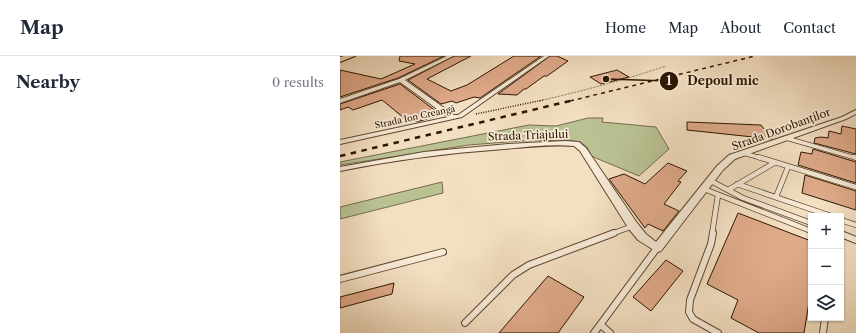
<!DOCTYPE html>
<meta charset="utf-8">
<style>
:root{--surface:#fff;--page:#f6f6f7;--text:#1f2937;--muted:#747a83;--line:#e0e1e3}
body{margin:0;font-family:"Libre Caslon Text",serif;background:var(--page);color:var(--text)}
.controls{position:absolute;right:12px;bottom:12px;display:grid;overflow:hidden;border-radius:0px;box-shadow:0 1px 3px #0004}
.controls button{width:36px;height:36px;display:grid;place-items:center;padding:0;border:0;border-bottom:1px solid var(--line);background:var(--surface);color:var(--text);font:20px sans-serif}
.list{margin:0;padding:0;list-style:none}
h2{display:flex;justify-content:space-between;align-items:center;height:52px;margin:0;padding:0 16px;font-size:17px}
h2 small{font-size:13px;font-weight:400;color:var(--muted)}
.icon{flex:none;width:22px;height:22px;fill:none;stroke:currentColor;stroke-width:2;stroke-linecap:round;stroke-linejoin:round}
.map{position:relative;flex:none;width:516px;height:277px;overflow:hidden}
header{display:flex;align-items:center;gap:24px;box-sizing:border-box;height:56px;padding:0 20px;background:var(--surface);border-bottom:1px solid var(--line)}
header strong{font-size:19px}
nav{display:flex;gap:22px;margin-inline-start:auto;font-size:14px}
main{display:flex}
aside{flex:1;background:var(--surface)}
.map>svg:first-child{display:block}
.green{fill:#bac294;stroke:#746c4a}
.building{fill:#dfaa8a;stroke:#2d1500}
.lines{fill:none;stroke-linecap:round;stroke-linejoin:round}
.service-far2-casing{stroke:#5e4830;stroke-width:5}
.service-far1-casing{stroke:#5e4830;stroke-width:6}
.service-casing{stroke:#5e4830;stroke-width:8}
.minor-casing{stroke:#5e4830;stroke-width:2}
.primary-casing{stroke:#2d1500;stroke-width:2}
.path-far1{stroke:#2d1500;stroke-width:1;stroke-dasharray:0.5 1;stroke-linecap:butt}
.path{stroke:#2d1500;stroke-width:1.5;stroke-dasharray:1 1.5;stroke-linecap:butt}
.service-far2{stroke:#f7ead7;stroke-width:3.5}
.service-far1{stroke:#f7ead7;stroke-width:4.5}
.service{stroke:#f7ead7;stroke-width:6}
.minor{fill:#f7ead7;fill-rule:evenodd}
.primary{fill:#f3dfc2;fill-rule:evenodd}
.rail-far1{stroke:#2d1500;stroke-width:1.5;stroke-dasharray:4 4;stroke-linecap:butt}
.rail{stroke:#2d1500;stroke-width:2.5;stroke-dasharray:5.5 5.5;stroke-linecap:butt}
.labels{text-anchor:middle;stroke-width:3.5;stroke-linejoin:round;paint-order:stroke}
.far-street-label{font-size:9px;fill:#2d1500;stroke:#f7ead7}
.street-label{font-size:11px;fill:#2d1500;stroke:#f7ead7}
.leader{fill:none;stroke:#2d1500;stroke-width:1.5}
.callout-dot{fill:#2d1500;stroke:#f7ead7;stroke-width:1.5}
.mark-label{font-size:12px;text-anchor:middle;font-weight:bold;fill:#fff}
.callout-label{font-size:12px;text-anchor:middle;font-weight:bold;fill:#2d1500;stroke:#f7ead7;stroke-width:3.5;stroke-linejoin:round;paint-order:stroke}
</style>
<header>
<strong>Map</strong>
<nav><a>Home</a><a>Map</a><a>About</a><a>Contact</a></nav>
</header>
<main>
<aside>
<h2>Nearby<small>0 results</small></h2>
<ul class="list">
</ul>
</aside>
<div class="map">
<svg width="516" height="277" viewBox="0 0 516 277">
<rect width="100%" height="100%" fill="#f3dfc2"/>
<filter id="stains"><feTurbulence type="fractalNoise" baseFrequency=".005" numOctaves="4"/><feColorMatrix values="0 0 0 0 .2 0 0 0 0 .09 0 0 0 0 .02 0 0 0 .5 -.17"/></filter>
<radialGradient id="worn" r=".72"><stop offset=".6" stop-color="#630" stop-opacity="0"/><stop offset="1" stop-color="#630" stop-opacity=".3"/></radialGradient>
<path class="green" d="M248,62H263L262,66L316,71L329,93L299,120L251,100L247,91L240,86L228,84L180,85L129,89L0,109V106L10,104L189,69L216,70Z
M102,126L103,137L0,163V151Z"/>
<path class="building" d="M60,0H104L58,22L0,41V14L41,23L75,8L59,5Z
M114,0H131L87,23L111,35L127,29L174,0H201L140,42L134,41L116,47L112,45L101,48L68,24Z
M210,0H217L228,5L207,20H204L186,33H184L177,39L158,38Z
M277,14L289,21L261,28L250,21Z
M60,28L101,59L76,66L74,64L69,66L42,44L13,54L8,51L0,54V48Z
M347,66L421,69L424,73L447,75L431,81L432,83L347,74Z
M502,70L516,73V98L474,87L475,82L481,81L488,82L489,75L501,78Z
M473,93L516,106V127L458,109L461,96L472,98Z
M328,107L347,115L338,125L341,126L324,148L339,155L323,175L308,168L305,172L269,123L284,118L305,128Z
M465,119L516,135V154L462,137Z
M398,157L471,185V234L464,277H419L391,262L398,244L367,228Z
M326,204L343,215L311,255L293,241Z
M208,220L244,241L218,277H159Z
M54,227L52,238L0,252V241Z"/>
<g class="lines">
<g class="service-far2-casing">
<path id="service-far2" d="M446,82L516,102
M403,97L421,102"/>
</g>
<g class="service-far1-casing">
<path id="service-far1" d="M418,101L516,131
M514,101L516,102
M371,125L403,142L471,167
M397,128L491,160
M364,133L471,175
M388,134L434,107
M436,141L448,111
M501,164L516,169
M271,178L293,170
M372,178L378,139"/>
</g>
<g class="service-casing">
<path id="service" d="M373,177L371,188L350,244L349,256L353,263L378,277
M501,178L516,184
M0,223L103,196
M125,267L173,219L189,209L274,177
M261,269L270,277
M254,277L317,192
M483,277L485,262"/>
</g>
<g class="minor-casing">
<path id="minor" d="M107,0H113L65,24L114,59H118L204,0H209L122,61L0,88V84L108,61L60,26L0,47V43L59,23Z
M516,54V58L506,63L395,103L383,114L321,195L317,196L298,184L289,173L240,95L234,90C211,88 187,91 164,93C108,97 54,104 0,115V111L84,96L168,88L225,85L239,86L246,92L297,167L306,178L316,186L377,110L389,99L502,61Z"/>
</g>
<g class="primary-casing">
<path id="primary" d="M4,0H15L0,6V1Z"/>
</g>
<path class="path-far1" d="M199,45C242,35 284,24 326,10"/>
<path class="path" d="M136,58L203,44"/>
<use href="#service-far2" class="service-far2"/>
<use href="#service-far1" class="service-far1"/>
<use href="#service" class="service"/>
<use href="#minor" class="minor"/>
<use href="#primary" class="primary"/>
<path class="rail-far1" d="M230,45L415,0"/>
<path class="rail" d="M0,100L234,44"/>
</g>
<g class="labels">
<g class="far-street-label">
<text transform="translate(75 61) rotate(-12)" y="3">Strada Ion Creangă</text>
</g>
<g class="street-label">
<text transform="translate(441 73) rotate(-20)" y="4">Strada Dorobanților</text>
<text transform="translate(188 79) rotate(-2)" y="4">Strada Triajului</text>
</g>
</g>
<path class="leader" d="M266 23L329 25"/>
<g class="callout-dot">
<circle cx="266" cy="23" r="4"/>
<circle cx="329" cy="25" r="10"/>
</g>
<g class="mark-label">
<text x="329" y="29">1</text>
</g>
<g class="callout-label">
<text x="383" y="29">Depoul mic</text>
</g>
<rect width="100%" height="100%" filter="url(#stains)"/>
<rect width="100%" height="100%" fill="url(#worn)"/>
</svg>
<div class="controls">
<button>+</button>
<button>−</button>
<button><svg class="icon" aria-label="layers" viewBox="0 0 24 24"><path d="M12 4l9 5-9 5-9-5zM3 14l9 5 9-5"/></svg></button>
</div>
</div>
</main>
